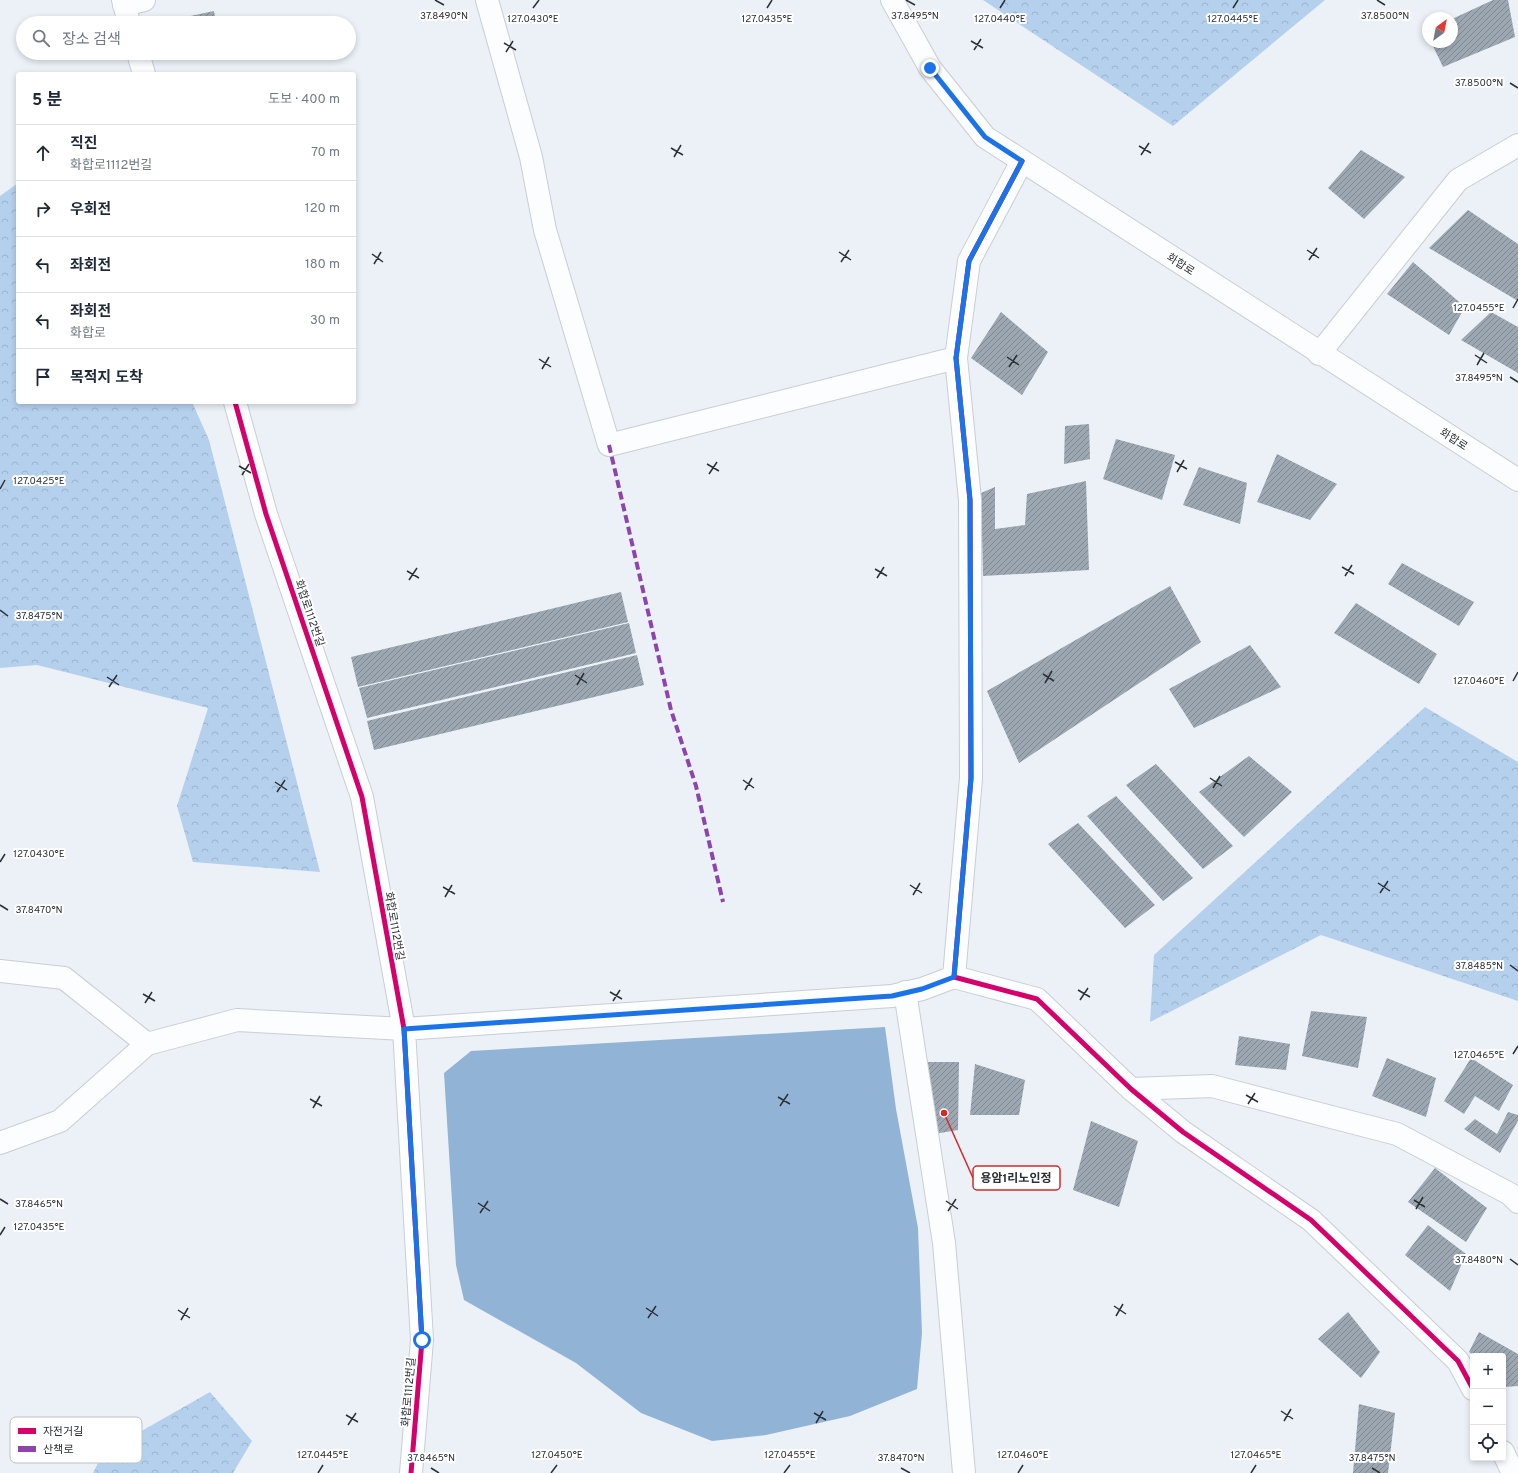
<!DOCTYPE html>
<html lang="ko">
<meta charset="utf-8">
<style>
:root{--surface:#fff;--page:#f2f2f3;--text:#1f2937;--muted:#747a83;--line:#e0e1e3}
body{margin:0;font-family:Overpass,"Noto Sans KR",sans-serif;background:var(--page);color:var(--text)}
.controls{position:absolute;right:12px;bottom:12px;display:grid;overflow:hidden;border-radius:4px;box-shadow:0 2px 6px #0003}
.controls button{width:36px;height:36px;display:grid;place-items:center;padding:0;border:0;border-bottom:1px solid var(--line);background:var(--surface);color:var(--text);font:20px sans-serif}
.compass{position:absolute;left:1422px;top:12px;width:36px;height:36px;border-radius:50%;background:var(--surface);box-shadow:0 2px 6px #0003;rotate:32deg}
.stop{position:absolute;width:12px;height:12px;margin:-9px;border:3px solid #1a73e8;border-radius:50%;background:#fff}
.stop.end{background:#1a73e8;border-color:#fff;box-shadow:0 1px 4px #0008}
.list{margin:0;padding:0;list-style:none}
h2{display:flex;justify-content:space-between;align-items:center;height:52px;margin:0;padding:0 16px;font-size:17px}
h2 small{font-size:13px;font-weight:400;color:var(--muted)}
.list li{display:grid;grid-template-columns:26px 1fr auto;gap:12px;align-items:center;box-sizing:border-box;height:56px;padding:0 16px;border-top:1px solid var(--line)}
.list b{display:block;font-size:15px;white-space:nowrap}
.list p{margin:0;font-size:13px;white-space:nowrap;color:var(--muted)}
.list em{font-size:13px;font-style:normal;color:var(--muted)}
.icon{flex:none;width:22px;height:22px;fill:none;stroke:currentColor;stroke-width:2;stroke-linecap:round;stroke-linejoin:round}
.map{position:relative;flex:none;width:1518px;height:1473px;overflow:hidden}
.search{position:absolute;background:var(--surface);box-shadow:0 2px 6px #0003;left:16px;top:16px;width:340px;height:44px;display:flex;align-items:center;gap:10px;box-sizing:border-box;padding:0 14px;border-radius:22px;color:var(--muted);font-size:15px}
.panel{position:absolute;background:var(--surface);box-shadow:0 2px 6px #0003;left:16px;top:72px;width:340px;height:332px;border-radius:4px}
.map>svg:first-child{display:block}
.forest{fill:url(#forest-crowns)}
.water{fill:#91b3d5}
.building{fill:url(#building-hatch)}
.lines{fill:none;stroke-linecap:round;stroke-linejoin:round}
.minor-casing{stroke:#c9ced4;stroke-width:24}
.major-casing{stroke:#c9ced4;stroke-width:24}
.minor{stroke:#fcfdfe;stroke-width:22}
.major{stroke:#fcfdfe;stroke-width:22}
.quiet{stroke:#8e44ad;stroke-width:4;stroke-dasharray:8 4;stroke-linecap:butt}
.cycleway-casing{stroke:#fff;stroke-width:8}
.cycleway{stroke:#d6006c;stroke-width:5}
.route{stroke:#1a73e8;stroke-width:5}
.ticks{fill:none;stroke:#2b3035;stroke-width:1.5}
.labels{text-anchor:middle;stroke-width:4;stroke-linejoin:round;paint-order:stroke}
.street-label{font-size:11px;fill:#2b3035;stroke:#fff}
.key{fill:#fff;stroke:#bfc1c2;stroke-width:1}
.key-label{font-size:11px;fill:#2b3035}
.ticks-label{font-size:10px;text-anchor:middle;fill:#2b3035;stroke:#fff;stroke-width:4;stroke-linejoin:round;paint-order:stroke}
.leader{fill:none;stroke:#d62828;stroke-width:1.5}
.callout-dot{fill:#d62828;stroke:#fff;stroke-width:1.5}
.callout{fill:#fff;stroke:#d62828;stroke-width:1.5}
.callout-label{font-size:12px;text-anchor:middle;font-weight:bold;fill:#2b3035}
</style>
<div class="map">
<svg width="1518" height="1473" viewBox="0 0 1518 1473">
<defs>
<pattern id="forest-crowns" width="20" height="18" patternUnits="userSpaceOnUse"><rect width="20" height="18" fill="#b5d0ed"/><path d="M2 6a3 3 0 1 1 6 0M12 15a3 3 0 1 1 6 0" fill="none" stroke="#9cb3cc"/></pattern>
<pattern id="building-hatch" width="6" height="6" patternUnits="userSpaceOnUse"><rect width="6" height="6" fill="#9ca7b2"/><path d="M-1 1l2-2M0 6l6-6M5 7l2-2" fill="none" stroke="#7f8892"/></pattern>
</defs>
<rect width="100%" height="100%" fill="#ebf1f7"/>
<path class="forest" d="M983,0H1325L1173,126Z
M18,183V402H192L209,440L320,872L193,862L177,806L208,708L37,665L0,668V196Z
M1425,707L1518,762V1001L1321,935L1150,1022L1154,955Z
M210,1392L252,1441L233,1473H93L103,1453Z"/>
<path class="water" d="M885,1027L896,1109L918,1228L922,1333L917,1389L850,1416L766,1435L712,1441L641,1413L576,1363L464,1300L456,1265L444,1073L471,1051Z"/>
<path class="building" d="M1493,0H1508L1515,37L1443,67L1431,42H1452V19Z
M214,11L216,23H168L167,21Z
M1361,150L1405,177L1364,219L1328,188Z
M1468,210L1518,244V301L1429,248Z
M1413,262L1465,307L1449,335L1387,294Z
M1001,312L1048,352L1022,395L971,358Z
M1491,312L1518,327V373L1461,340Z
M1089,424L1090,459L1064,464L1065,426Z
M1116,439L1175,455L1162,500L1103,479Z
M1277,454L1337,484L1310,520L1257,502Z
M1199,467L1247,483L1240,524L1183,505Z
M1086,481L1089,570L983,576L981,493L995,487V529L1025,525L1027,494Z
M1402,563L1474,602L1459,626L1388,584Z
M1170,586L1201,642L1019,763L987,691Z
M621,592L628,622L358,687L351,657Z
M1356,603L1437,654L1419,684L1334,633Z
M629,623L636,653L367,718L359,688Z
M1250,645L1281,687L1194,728L1169,689Z
M637,655L644,685L374,750L367,721Z
M1249,756L1292,792L1244,837L1199,792Z
M1156,764L1233,846L1203,869L1126,785Z
M1116,796L1193,878L1163,901L1087,816Z
M1078,823L1155,905L1125,928L1048,844Z
M1311,1011L1367,1017L1358,1068L1302,1056Z
M1239,1036L1290,1044L1286,1070L1235,1065Z
M1387,1058L1436,1078L1426,1117L1372,1096Z
M1471,1058L1513,1085L1499,1111L1475,1096L1464,1114L1444,1101Z
M928,1062H959L958,1130L934,1134L927,1096Z
M975,1064L1025,1080L1019,1115H970Z
M1508,1112L1518,1115V1121L1500,1153L1464,1129L1475,1119L1497,1134Z
M1091,1121L1138,1141L1119,1207L1073,1190Z
M1435,1168L1487,1208L1466,1242L1408,1202Z
M1428,1225L1466,1254L1450,1291L1405,1255Z
M1348,1312L1380,1352L1361,1378L1318,1339Z
M1479,1332L1518,1354V1386L1505,1387L1503,1392V1356H1475L1469,1352Z
M1359,1404L1395,1413L1388,1473H1353Z"/>
<g class="lines">
<g class="minor-casing">
<path id="minor" d="M123,0L129,23
M487,0L531,157L545,230L609,445L956,358
M124,5L144,0
M138,53L144,74
M1022,161L969,261L956,358L970,500L971,778L954,977L1037,999L1131,1089L1183,1132L1311,1220L1458,1361L1473,1389
M1319,354L1458,180L1518,145
M235,402L266,514L362,797L404,1029L422,1340L411,1473
M0,971L64,978L147,1044
M905,992L944,1243L964,1473
M1131,1089L1212,1086L1397,1134L1510,1194L1518,1202
M0,1143L60,1121L147,1044L237,1020L404,1029L892,996L922,989L954,977
M1503,1452L1513,1473"/>
</g>
<g class="major-casing">
<path id="major" d="M892,0L930,68L985,137L1518,480"/>
</g>
<use href="#minor" class="minor"/>
<use href="#major" class="major"/>
<path class="quiet" d="M609,445L671,710L696,786L723,902"/>
<g class="cycleway-casing">
<path id="cycleway" d="M1022,161L969,261L956,358L970,500L971,778L954,977L1037,999L1131,1089L1183,1132L1311,1220L1458,1361L1473,1389
M235,402L266,514L362,797L404,1029L422,1340L411,1473"/>
</g>
<use href="#cycleway" class="cycleway"/>
</g>
<g class="lines">
<path class="route" d="M422,1340L404,1029L892,996L922,989L954,977L971,778L970,500L956,358L969,261L1022,161L985,137L930,68"/>
</g>
<path class="ticks" d="M435,0L444,5M906,0L915,5M1377,0L1385,5M533,8L539,0M767,8L772,0M1000,8L1005,0M1233,8L1238,0M971,41L983,48M504,43L516,50M974,50L981,39M506,52L513,41M1510,83L1518,88M1139,146L1151,153M671,148L683,155M1141,155L1149,143M674,157L681,145M1307,250L1319,258M839,252L851,260M372,254L383,262M1309,260L1317,248M841,262L849,250M374,264L381,252M1513,308L1518,299M1475,355L1487,363M1007,357L1019,365M539,359L551,367M1477,365L1484,353M1009,367L1017,355M542,369L549,357M1510,377L1518,382M1175,462L1187,469M707,464L719,471M239,466L251,473M1177,472L1184,460M709,474L717,462M242,475L249,464M0,489L5,480M1342,567L1354,574M875,569L887,576M407,571L419,578M1345,576L1352,565M877,578L884,567M409,580L417,568M0,610L8,616M1043,674L1054,681M575,675L587,683M107,677L119,685M1513,681L1518,672M1045,683L1052,671M577,685L584,673M109,687L117,675M1210,778L1222,786M743,780L754,788M275,782L287,790M1213,788L1220,776M745,790L752,778M277,792L285,780M0,862L5,854M1378,883L1390,891M910,885L922,893M443,887L455,894M1380,893L1388,881M913,895L920,883M445,897L452,885M0,905L8,910M1510,965L1518,971M1078,990L1090,997M610,992L622,999M143,994L155,1001M1080,1000L1088,988M613,1001L620,990M145,1003L152,992M1513,1054L1518,1046M1246,1095L1258,1102M778,1097L790,1104M310,1099L322,1106M1248,1104L1255,1093M780,1106L788,1094M313,1108L320,1096M0,1199L8,1204M1414,1200L1425,1207M946,1201L958,1209M478,1203L490,1211M1416,1209L1423,1197M948,1211L956,1199M480,1213L488,1201M0,1235L5,1227M1510,1259L1518,1265M1114,1306L1126,1314M646,1308L658,1316M178,1310L190,1318M1116,1316L1123,1304M648,1318L656,1306M181,1320L188,1308M1281,1411L1293,1419M814,1413L826,1420M346,1415L358,1422M1284,1421L1291,1409M816,1423L823,1411M348,1425L356,1413M431,1468L439,1473M901,1468L910,1473M1372,1468L1380,1473M318,1473L323,1465M551,1473L557,1465M784,1473L790,1465M1018,1473L1023,1465M1251,1473L1256,1465"/>
<g class="labels">
<g class="street-label">
<text transform="translate(1181 264) rotate(33)" y="4">화합로</text>
<text transform="translate(1454 439) rotate(33)" y="4">화합로</text>
<text transform="translate(310 613) rotate(71)" y="4">화합로1112번길</text>
<text transform="translate(395 926) rotate(80)" y="4">화합로1112번길</text>
<text transform="translate(408 1392) rotate(-85)" y="4">화합로1112번길</text>
</g>
</g>
<rect x="10" y="1417" width="132" height="46" rx="6" class="key"/>
<rect x="18" y="1428" width="18" height="6" fill="#d6006c"/>
<rect x="18" y="1446" width="18" height="6" fill="#8e44ad"/>
<g class="key-label">
<text x="43" y="1435">자전거길</text>
<text x="43" y="1453">산책로</text>
</g>
<g class="ticks-label">
<text x="444" y="19">37.8490°N</text>
<text x="915" y="19">37.8495°N</text>
<text x="1385" y="19">37.8500°N</text>
<text x="533" y="22">127.0430°E</text>
<text x="767" y="22">127.0435°E</text>
<text x="1000" y="22">127.0440°E</text>
<text x="1233" y="22">127.0445°E</text>
<text x="1479" y="86">37.8500°N</text>
<text x="1479" y="311">127.0455°E</text>
<text x="1479" y="381">37.8495°N</text>
<text x="39" y="484">127.0425°E</text>
<text x="39" y="619">37.8475°N</text>
<text x="1479" y="684">127.0460°E</text>
<text x="39" y="857">127.0430°E</text>
<text x="39" y="913">37.8470°N</text>
<text x="1479" y="969">37.8485°N</text>
<text x="1479" y="1058">127.0465°E</text>
<text x="39" y="1207">37.8465°N</text>
<text x="39" y="1230">127.0435°E</text>
<text x="1479" y="1263">37.8480°N</text>
<text x="323" y="1458">127.0445°E</text>
<text x="557" y="1458">127.0450°E</text>
<text x="790" y="1458">127.0455°E</text>
<text x="1023" y="1458">127.0460°E</text>
<text x="1256" y="1458">127.0465°E</text>
<text x="431" y="1461">37.8465°N</text>
<text x="901" y="1461">37.8470°N</text>
<text x="1372" y="1461">37.8475°N</text>
</g>
<path class="leader" d="M944 1113L973 1178"/>
<circle class="callout-dot" cx="944" cy="1113" r="4"/>
<rect class="callout" x="973" y="1166" width="87" height="24" rx="4"/>
<g class="callout-label">
<text x="1016" y="1182">용암1리노인정</text>
</g>
</svg>
<div class="controls">
<button>+</button>
<button>−</button>
<button><svg class="icon" aria-label="locate" viewBox="0 0 24 24"><circle cx="12" cy="12" r="6"/><path d="M12 2v4M12 18v4M2 12h4M18 12h4"/></svg></button>
</div>
<svg class="compass" viewBox="-18 -18 36 36"><path d="M0-13l5 13h-10z" fill="#e53935"/><path d="M0 13l5-13h-10z" fill="#747a83"/></svg>
<div class="stop" style="left:422px;top:1340px"></div>
<div class="stop end" style="left:930px;top:68px"></div>
<div class="search"><svg class="icon" aria-label="search" viewBox="0 0 24 24"><circle cx="10" cy="10" r="6"/><path d="M15 15l6 6"/></svg>장소 검색</div>
<section class="panel">
<h2>5 분<small>도보 · 400 m</small></h2>
<ul class="list">
<li><svg class="icon" aria-label="ahead" viewBox="0 0 24 24"><path d="M12 20V5M6 11l6-6 6 6"/></svg><div><b>직진</b><p>화합로1112번길</p></div><em>70 m</em></li>
<li><svg class="icon" aria-label="right" viewBox="0 0 24 24"><path d="M7 20v-9h11M14 6l5 5-5 5"/></svg><div><b>우회전</b></div><em>120 m</em></li>
<li><svg class="icon" aria-label="left" viewBox="0 0 24 24"><path d="M17 20v-9H6M10 6l-5 5 5 5"/></svg><div><b>좌회전</b></div><em>180 m</em></li>
<li><svg class="icon" aria-label="left" viewBox="0 0 24 24"><path d="M17 20v-9H6M10 6l-5 5 5 5"/></svg><div><b>좌회전</b><p>화합로</p></div><em>30 m</em></li>
<li><svg class="icon" aria-label="arrive" viewBox="0 0 24 24"><path d="M6 21V4h12l-3 4 3 4H6"/></svg><div><b>목적지 도착</b></div></li>
</ul>
</section>
</div>
